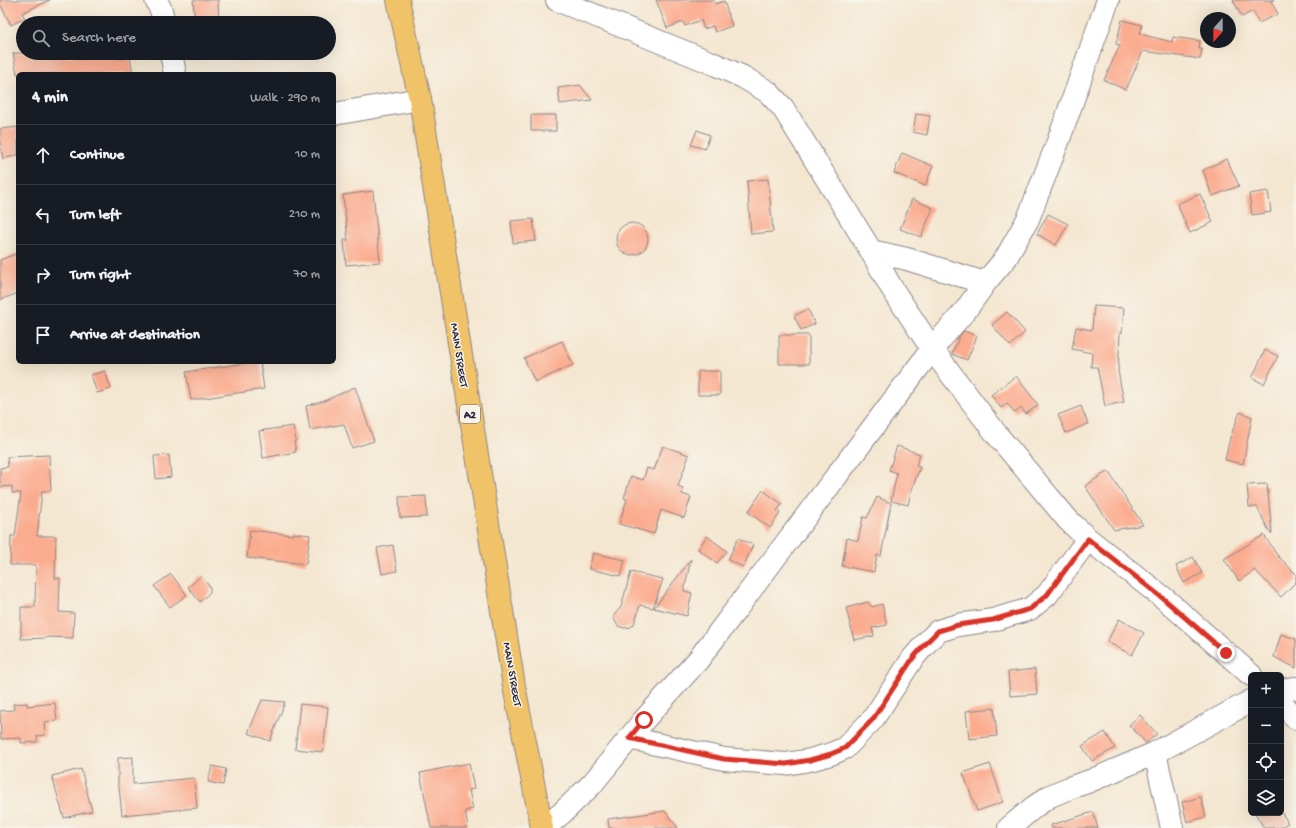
<!DOCTYPE html>
<meta charset="utf-8">
<style>
:root{--surface:#171b24;--page:#242831;--text:#f1f3f6;--muted:#9ea1a6;--line:#363941}
body{margin:0;font-family:"Gochi Hand",sans-serif;background:var(--page);color:var(--text)}
.controls{position:absolute;right:12px;bottom:12px;display:grid;overflow:hidden;border-radius:6px;box-shadow:0 4px 16px #0002}
.controls button{width:36px;height:36px;display:grid;place-items:center;padding:0;border:0;border-bottom:1px solid var(--line);background:var(--surface);color:var(--text);font:20px sans-serif}
.compass{position:absolute;left:1200px;top:12px;width:36px;height:36px;border-radius:50%;background:var(--surface);box-shadow:0 4px 16px #0002;rotate:201deg}
.stop{position:absolute;width:12px;height:12px;margin:-9px;border:3px solid #d93025;border-radius:50%;background:#fff}
.stop.end{background:#d93025;border-color:#fff;box-shadow:0 1px 4px #0008}
.list{margin:0;padding:0;list-style:none}
h2{display:flex;justify-content:space-between;align-items:center;height:52px;margin:0;padding:0 16px;font-size:17px}
h2 small{font-size:13px;font-weight:400;color:var(--muted)}
.list li{display:grid;grid-template-columns:26px 1fr auto;gap:12px;align-items:center;box-sizing:border-box;height:60px;padding:0 16px;border-top:1px solid var(--line)}
.list b{display:block;font-size:15px;white-space:nowrap}
.list em{font-size:13px;font-style:normal;color:var(--muted)}
.icon{flex:none;width:22px;height:22px;fill:none;stroke:currentColor;stroke-width:2;stroke-linecap:round;stroke-linejoin:round}
.map{position:relative;flex:none;width:1296px;height:828px;overflow:hidden}
.search{position:absolute;background:var(--surface);box-shadow:0 4px 16px #0002;left:16px;top:16px;width:320px;height:44px;display:flex;align-items:center;gap:10px;box-sizing:border-box;padding:0 14px;border-radius:22px;color:var(--muted);font-size:15px}
.panel{position:absolute;background:var(--surface);box-shadow:0 4px 16px #0002;left:16px;top:72px;width:320px;height:292px;border-radius:6px}
.map>svg:first-child{display:block}
.building{fill:#fbac8f}
.lines{fill:none;stroke-linecap:round;stroke-linejoin:round}
.minor-casing{stroke:#8b8486;stroke-width:24}
.highway-casing{stroke:#8b8486;stroke-width:24}
.minor{stroke:#fff;stroke-width:22}
.highway{stroke:#f1c369;stroke-width:22}
.route{stroke:#d93025;stroke-width:5}
.labels{text-anchor:middle;stroke-width:3;stroke-linejoin:round;paint-order:stroke}
.shield{fill:#f7f3e8;stroke:#62616f;stroke-width:1}
.shield-label{font-size:11px;font-weight:bold;fill:#22223b}
.street-label{font-size:12px;fill:#22223b;stroke:#f7f3e8}
</style>
<div class="map">
<svg width="1296" height="828" viewBox="0 0 1296 828">
<rect width="100%" height="100%" fill="#f7f3e8"/>
<filter id="ink" filterUnits="userSpaceOnUse"><feTurbulence type="fractalNoise" baseFrequency=".025" numOctaves="2"/><feDisplacementMap in="SourceGraphic" scale="8" xChannelSelector="R" yChannelSelector="G"/><feConvolveMatrix kernelMatrix="1 2 1 2 8 2 1 2 1" color-interpolation-filters="sRGB"/></filter>
<filter id="wash" filterUnits="userSpaceOnUse"><feTurbulence type="fractalNoise" baseFrequency=".012" numOctaves="4" result="noise"/><feDisplacementMap in="SourceGraphic" scale="16" xChannelSelector="R" yChannelSelector="G"/><feGaussianBlur stdDeviation="0.9" result="paint"/><feColorMatrix in="noise" values="0 0 0 0 0 0 0 0 0 0 0 0 0 0 0 0 0 1.4 0 .05"/><feComposite in="paint" operator="in"/></filter>
<g filter="url(#wash)">
<rect width="100%" height="100%" fill="#f4e7d1"/>
<g id="blocks">
<path class="building" d="M0,0H50L22,13L25,18L11,25L0,4Z
M193,0H218L219,23H195Z
M656,0H714L715,4L724,1L732,26L715,32L713,26L704,29L701,20L685,26L683,22L667,28Z
M1233,0H1274L1271,1L1278,14L1259,23L1253,11L1242,17Z
M1122,20L1142,25L1140,34L1172,42L1173,37L1200,41L1199,49H1202L1200,59L1143,51L1126,90L1104,80L1120,45L1116,44Z
M13,53H65L66,57L87,53H119L120,59L130,57L133,74H17Z
M580,85L592,100L560,104L558,88Z
M916,114L930,116L927,135L913,132Z
M531,115H556V131H531Z
M18,127V155L3,159L0,146V129Z
M697,130L710,135L705,149L691,145Z
M902,153L933,166L925,186L894,173Z
M1227,159L1239,186L1212,196L1203,170Z
M768,179L773,232L751,234L747,181Z
M373,191L380,262L346,265L344,240H348L343,195Z
M1268,191L1271,212L1252,215L1249,194Z
M1200,194L1213,222L1190,233L1177,204Z
M912,199L933,208L921,237L900,229Z
M1048,214L1068,224L1056,245L1037,234Z
M533,219L536,241L513,243L511,221Z
M616 239a16 16 0 1 1 32 0a16 16 0 1 1-32 0Z
M18,253V293L0,300V260Z
M1094,306L1124,308L1122,333L1120,332L1118,371L1124,402L1105,406L1097,367H1091L1092,353L1072,349L1076,327L1092,330Z
M808,309L815,324L801,330L794,316Z
M1007,312L1025,332L1010,346L992,325Z
M964,331L977,336L967,360L952,354L960,335Z
M779,335H809V364H779Z
M562,341L573,365L535,382L524,358Z
M1265,350L1278,356L1264,384L1252,378Z
M253,362H260L264,389L191,400L186,372Z
M105,371L111,389L97,393L91,375Z
M698,371H720V395H698Z
M1016,376L1038,405L1026,414L1021,408L1015,413L1007,403L1001,408L991,395Z
M355,387L374,441L352,448L344,424L310,430L306,406L324,401Z
M1081,406L1088,424L1066,433L1058,415Z
M1240,412L1252,417L1243,464L1225,460L1230,438Z
M293,426L296,441H294L296,452L263,458L259,431Z
M663,446L689,455L678,486L683,488L682,494L691,497L684,518L661,510L654,534L619,524L627,499L624,498L631,476L643,480L647,468L654,470Z
M897,446L920,454L916,466L920,467L911,492L908,505L891,501L897,473L889,470Z
M49,455L51,491H42L37,536H56L55,578H60L59,612L74,613L73,638L47,637V638L21,639V607H35L36,565H10L11,536H15L21,493H12V486L0,487V468L8,467L7,457Z
M169,455L171,477L156,479L154,456Z
M1108,471L1143,525L1114,530L1085,486Z
M1267,484L1272,533H1270L1257,507H1249L1247,485Z
M763,490L782,504L777,511L780,513L770,528L748,512Z
M426,496L427,517L400,518L399,497Z
M877,497L891,503L881,556L877,555L874,572L842,566L847,538L858,541L863,517L867,518Z
M250,530L293,535L294,533L310,535L306,564L247,558Z
M1264,535L1277,555L1296,574V582L1281,597L1255,570L1239,581L1224,559Z
M707,536L727,551L717,563L698,549Z
M738,538L753,545L743,567L728,560Z
M393,545L397,571L382,574L377,548Z
M593,553L625,560L621,576L589,569Z
M1193,557L1202,573L1184,583L1176,566Z
M691,559L684,591L692,593L687,616L654,608Z
M631,572L663,579L653,608L640,605L634,624L631,627L624,628L618,626L614,619V615L621,607Z
M171,574L187,595L170,607L154,586Z
M201,576L210,587V592L200,602L188,587Z
M868,602L872,607L882,604L887,625L872,628L874,636L854,640L846,608Z
M1119,619L1144,633L1132,655L1107,642Z
M1281,634L1296,639V668L1274,657Z
M1035,669L1037,694L1010,696L1008,672Z
M262,700L285,702L270,741L248,733Z
M27,703V706L55,703L57,721L44,722L45,735L37,736V742L21,743V738L1,739L0,711L14,710L13,704Z
M300,704L328,707L323,752L295,749Z
M994,708L997,736L969,739L966,711Z
M1140,715L1157,734L1146,743L1129,725Z
M1105,732L1115,748L1092,761L1082,746Z
M133,757V784L194,778L197,808L122,815L119,787H118V758Z
M469,763L474,789L469,790L473,809L465,811L468,828H431L420,773Z
M990,764L1003,802L977,811L963,773Z
M212,766L226,769L223,785L208,782Z
M81,769L92,811L64,818L52,776Z
M1201,797L1206,817L1187,822L1182,802Z
M665,811L678,828H609L608,819Z
M1093,812L1098,828H1052L1051,825Z
M1255,813H1282L1288,823L1279,828H1264Z"/>
</g>
</g>
<g filter="url(#ink)">
<use href="#blocks" fill-opacity="0" stroke="#8b8486" stroke-width="1"/>
<g class="lines">
<g class="minor-casing">
<path id="minor" d="M156,0L161,10L164,23
M557,0L712,63L743,77L768,92L783,108L871,251L891,287L932,349L997,435L1068,520L1088,539L1165,599L1251,675
M171,53L175,74
M334,114L420,99
M871,251L907,259L985,283
M1281,690L1296,688
M1281,703L1296,718
M629,738L724,759L786,764L810,760L831,754L845,748L873,719L913,658L928,641L938,631L958,625L993,620L1030,609L1047,595L1088,539
M1155,753L1172,828
M544,828L562,813L592,784L644,720L698,660L932,349L965,311L985,283L1006,258L1028,219L1059,139L1108,0
M1009,828L1034,807L1050,796L1069,788L1090,781L1155,753L1251,701"/>
</g>
<g class="highway-casing">
<path id="highway" d="M398,0L420,99L514,686L542,828"/>
</g>
<use href="#minor" class="minor"/>
<use href="#highway" class="highway"/>
</g>
</g>
<g class="lines" filter="url(#ink)">
<path class="route" d="M644,720L629,738L724,759L786,764L810,760L831,754L845,748L873,719L913,658L928,641L938,631L958,625L993,620L1030,609L1047,595L1088,539L1165,600L1226,653"/>
</g>
<g class="labels">
<rect class="shield" x="460" y="405" width="20" height="18" rx="3"/>
<g class="shield-label">
<text x="470" y="418">A2</text>
</g>
<g class="street-label">
<text transform="translate(460 355) rotate(81)" y="4">MAIN STREET</text>
<text transform="translate(513 674) rotate(80)" y="4">MAIN STREET</text>
</g>
</g>
</svg>
<div class="controls">
<button>+</button>
<button>−</button>
<button><svg class="icon" aria-label="locate" viewBox="0 0 24 24"><circle cx="12" cy="12" r="6"/><path d="M12 2v4M12 18v4M2 12h4M18 12h4"/></svg></button>
<button><svg class="icon" aria-label="layers" viewBox="0 0 24 24"><path d="M12 4l9 5-9 5-9-5zM3 14l9 5 9-5"/></svg></button>
</div>
<svg class="compass" viewBox="-18 -18 36 36"><path d="M0-13l5 13h-10z" fill="#e53935"/><path d="M0 13l5-13h-10z" fill="#9ea1a6"/></svg>
<div class="stop" style="left:644px;top:720px"></div>
<div class="stop end" style="left:1226px;top:653px"></div>
<div class="search"><svg class="icon" aria-label="search" viewBox="0 0 24 24"><circle cx="10" cy="10" r="6"/><path d="M15 15l6 6"/></svg>Search here</div>
<section class="panel">
<h2>4 min<small>Walk · 290 m</small></h2>
<ul class="list">
<li><svg class="icon" aria-label="ahead" viewBox="0 0 24 24"><path d="M12 20V5M6 11l6-6 6 6"/></svg><div><b>Continue</b></div><em>10 m</em></li>
<li><svg class="icon" aria-label="left" viewBox="0 0 24 24"><path d="M17 20v-9H6M10 6l-5 5 5 5"/></svg><div><b>Turn left</b></div><em>210 m</em></li>
<li><svg class="icon" aria-label="right" viewBox="0 0 24 24"><path d="M7 20v-9h11M14 6l5 5-5 5"/></svg><div><b>Turn right</b></div><em>70 m</em></li>
<li><svg class="icon" aria-label="arrive" viewBox="0 0 24 24"><path d="M6 21V4h12l-3 4 3 4H6"/></svg><div><b>Arrive at destination</b></div></li>
</ul>
</section>
</div>
